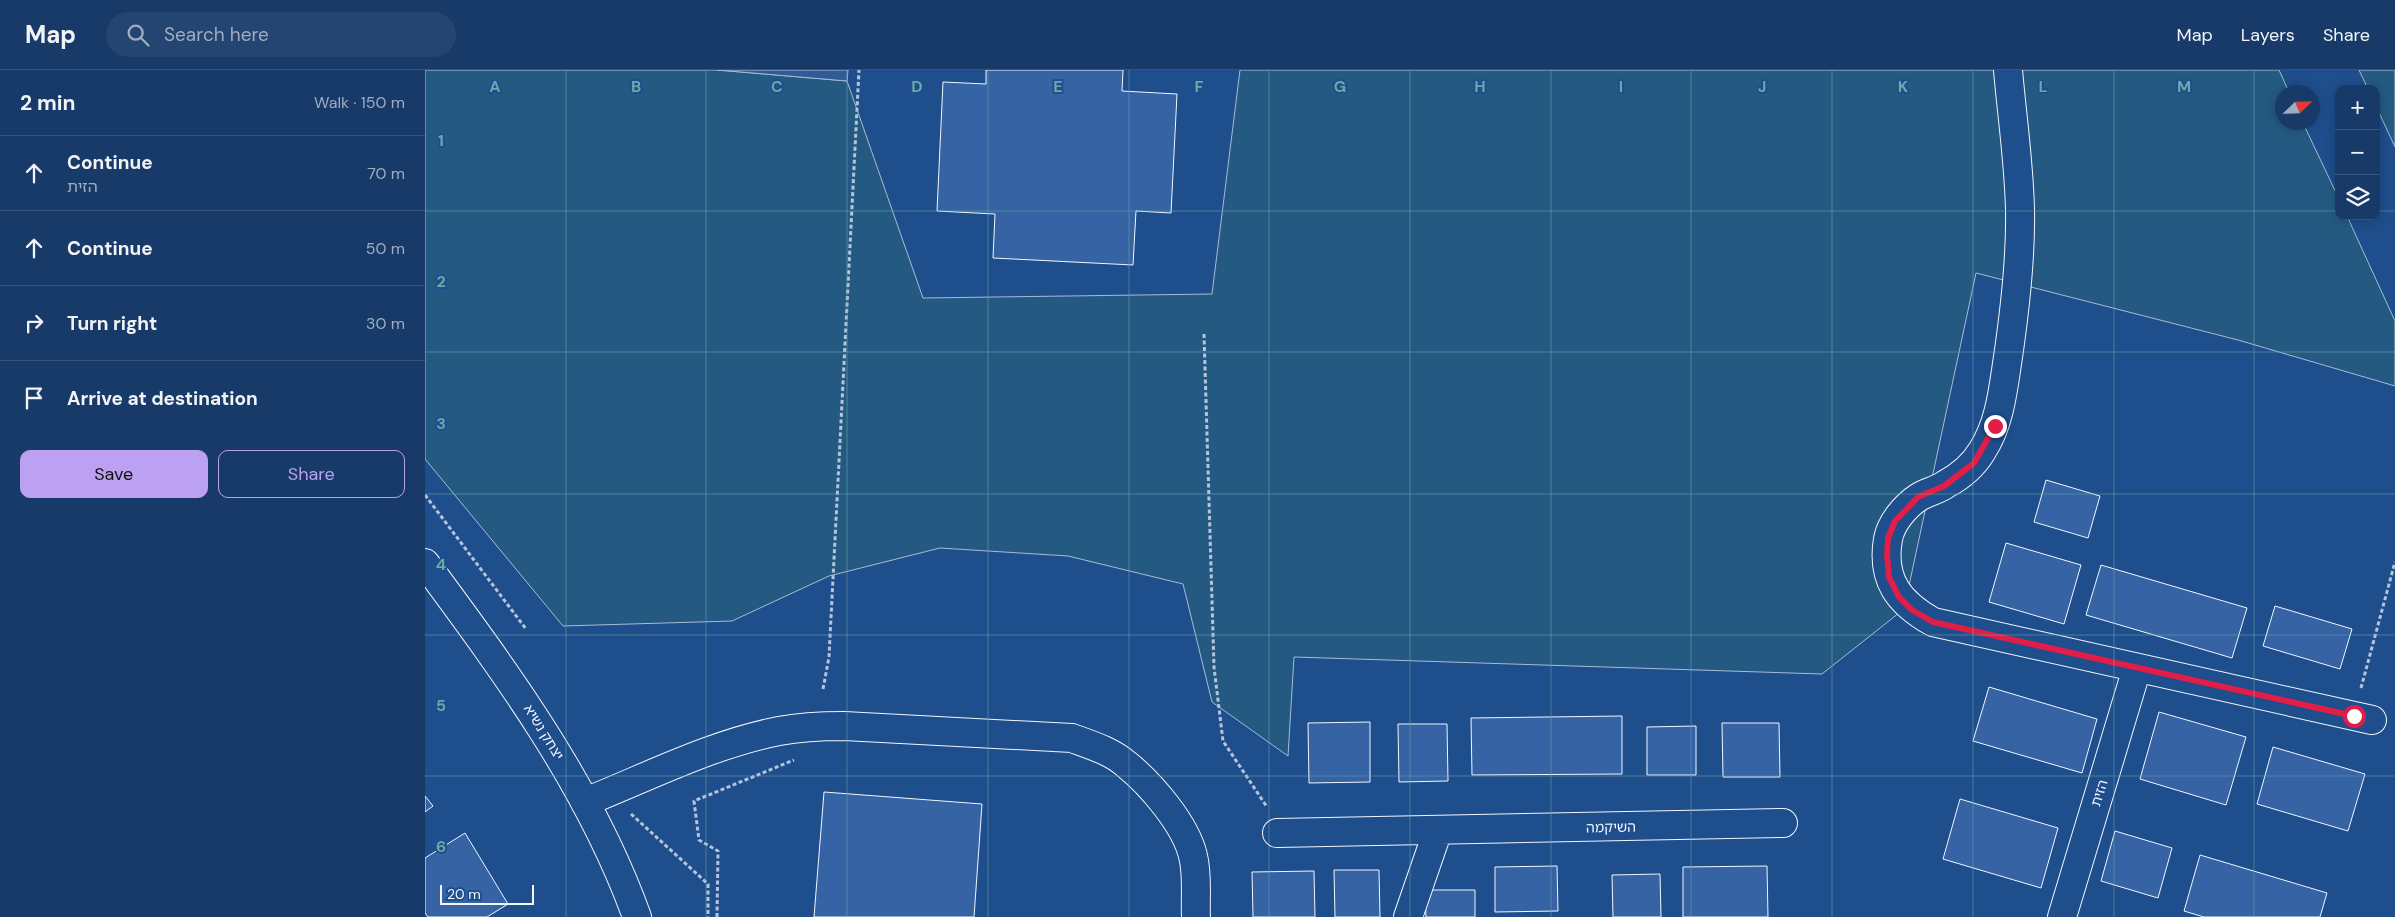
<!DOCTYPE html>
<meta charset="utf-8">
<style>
:root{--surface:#173a69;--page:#244571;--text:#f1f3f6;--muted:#9eadc0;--line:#36547d;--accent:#bca0f2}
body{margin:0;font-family:"DM Sans","Noto Sans Hebrew",sans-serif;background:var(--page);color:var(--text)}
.controls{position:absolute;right:15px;top:15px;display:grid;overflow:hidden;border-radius:10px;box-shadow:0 2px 12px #0003}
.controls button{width:45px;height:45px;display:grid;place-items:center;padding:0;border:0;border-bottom:1px solid var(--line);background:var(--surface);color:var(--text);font:25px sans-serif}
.compass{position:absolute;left:1850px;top:15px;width:45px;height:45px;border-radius:50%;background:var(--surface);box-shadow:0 2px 12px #0003;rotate:67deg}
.scale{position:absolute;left:15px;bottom:12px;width:94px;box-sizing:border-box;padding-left:5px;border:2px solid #f2f6ff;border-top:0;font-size:14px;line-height:18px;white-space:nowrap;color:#f2f6ff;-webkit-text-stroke:4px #1f4e8c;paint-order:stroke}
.stop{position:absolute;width:15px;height:15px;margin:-11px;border:4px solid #e11d48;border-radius:50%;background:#fff}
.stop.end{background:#e11d48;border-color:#fff;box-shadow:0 1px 5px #0008}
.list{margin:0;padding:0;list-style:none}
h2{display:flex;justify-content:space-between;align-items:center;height:65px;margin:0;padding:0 20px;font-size:21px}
h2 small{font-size:16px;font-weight:400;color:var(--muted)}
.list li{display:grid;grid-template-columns:32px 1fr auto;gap:15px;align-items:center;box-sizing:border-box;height:75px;padding:0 20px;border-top:1px solid var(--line)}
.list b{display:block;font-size:19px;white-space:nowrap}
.list p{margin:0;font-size:16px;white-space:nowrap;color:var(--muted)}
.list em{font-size:16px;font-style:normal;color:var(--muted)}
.actions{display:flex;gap:10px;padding:15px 20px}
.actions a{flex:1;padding:11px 0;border:1px solid var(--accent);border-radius:10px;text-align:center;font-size:18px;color:var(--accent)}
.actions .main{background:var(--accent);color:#111}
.icon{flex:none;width:28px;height:28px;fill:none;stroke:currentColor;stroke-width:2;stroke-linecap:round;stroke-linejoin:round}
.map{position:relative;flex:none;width:1970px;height:847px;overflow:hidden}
header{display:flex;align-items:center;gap:30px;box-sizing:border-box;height:70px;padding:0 25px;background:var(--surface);border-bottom:1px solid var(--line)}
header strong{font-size:24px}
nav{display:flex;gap:28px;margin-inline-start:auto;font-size:18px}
.search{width:350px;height:45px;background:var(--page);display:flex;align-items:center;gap:12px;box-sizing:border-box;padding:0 18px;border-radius:28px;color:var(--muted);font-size:19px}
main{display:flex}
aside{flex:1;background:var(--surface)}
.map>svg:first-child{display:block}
.green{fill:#245a82;stroke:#a8bbd7}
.parking{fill:#305b95;stroke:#a8bbd7}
.building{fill:#3563a3;stroke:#f2f6ff}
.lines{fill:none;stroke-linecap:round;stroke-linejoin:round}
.street-casing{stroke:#f2f6ff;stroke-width:30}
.secondary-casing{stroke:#f2f6ff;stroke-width:30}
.path{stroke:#b3c4dc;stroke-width:3;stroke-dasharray:4 2.5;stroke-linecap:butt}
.street{stroke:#1f4e8c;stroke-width:28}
.secondary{stroke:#1f4e8c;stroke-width:28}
.route{stroke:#e11d48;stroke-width:6}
.grid{fill:none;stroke:#6aa9a8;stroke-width:1;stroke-opacity:0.55}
.labels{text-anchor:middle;stroke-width:4;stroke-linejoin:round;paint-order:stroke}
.street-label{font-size:14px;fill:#f2f6ff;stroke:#1f4e8c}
.grid-label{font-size:16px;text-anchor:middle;font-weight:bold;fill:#6aa9a8;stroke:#1f4e8c;stroke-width:4;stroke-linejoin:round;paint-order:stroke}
</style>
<header>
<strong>Map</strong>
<div class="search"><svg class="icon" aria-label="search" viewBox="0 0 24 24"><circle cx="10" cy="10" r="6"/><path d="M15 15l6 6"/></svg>Search here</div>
<nav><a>Map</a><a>Layers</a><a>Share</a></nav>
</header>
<main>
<aside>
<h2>2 min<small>Walk · 150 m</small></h2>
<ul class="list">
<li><svg class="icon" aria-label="ahead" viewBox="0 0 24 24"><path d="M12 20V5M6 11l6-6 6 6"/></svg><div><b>Continue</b><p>הזית</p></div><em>70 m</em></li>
<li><svg class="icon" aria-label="ahead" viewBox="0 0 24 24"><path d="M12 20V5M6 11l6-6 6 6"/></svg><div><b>Continue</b></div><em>50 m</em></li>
<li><svg class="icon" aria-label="right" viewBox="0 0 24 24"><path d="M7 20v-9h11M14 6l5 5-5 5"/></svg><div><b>Turn right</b></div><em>30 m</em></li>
<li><svg class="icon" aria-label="arrive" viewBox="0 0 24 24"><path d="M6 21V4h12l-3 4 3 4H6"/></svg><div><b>Arrive at destination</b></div></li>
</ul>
<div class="actions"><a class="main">Save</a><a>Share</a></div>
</aside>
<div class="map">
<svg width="1970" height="847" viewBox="0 0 1970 847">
<rect width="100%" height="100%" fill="#1f4e8c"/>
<path class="green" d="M0,0H292L422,11L498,228L787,224L815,0H1854L1864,22H1858V52L1878,53L1914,129V146H1922L1970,251V316L1813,270L1551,203L1479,539L1397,604L869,587L863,686L787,632L758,514L643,486L515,478L404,506L307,551L138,556L0,389Z
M1934,0H1970V77L1951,36V19H1943Z"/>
<path class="parking" d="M292,0H423L422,11Z"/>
<path class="building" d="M561,0H698L697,21L752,24L746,143L711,141L708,195L568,188L570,144L512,141L518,12L561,14Z
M1621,410L1675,426L1663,468L1609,452Z
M1581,473L1656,495L1639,554L1564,532Z
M1676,495L1822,538L1807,588L1661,545Z
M1850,536L1927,559L1915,599L1838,576Z
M1564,617L1672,649L1657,703L1548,671Z
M1734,642L1821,667L1801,735L1715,709Z
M1197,646V704L1047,705L1046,648Z
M945,652V712L884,713L883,653Z
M1297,653H1354L1355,707H1298Z
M973,654H1022L1023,711L974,712Z
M1271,656V705H1222V657Z
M1848,677L1940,704L1923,761L1832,734Z
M399,722L557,734L549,847H389Z
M0,726L8,736L0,742Z
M1535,729L1633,758L1616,818L1518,789Z
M1690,761L1747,778L1733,828L1676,811Z
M40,763L83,834L62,847H3L0,843V788Z
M1775,785L1902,823L1895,847H1779L1759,841Z
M1132,796L1133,841L1070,842V797Z
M1342,796L1343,847H1258V797Z
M909,800H954L955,847H910Z
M889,801L890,847H828L827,802Z
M1235,804L1236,847H1188L1187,805Z
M1000,820H1050V847H1001Z"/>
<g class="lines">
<g class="street-casing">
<path id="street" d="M1583,0C1587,46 1594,93 1595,140C1596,189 1590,239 1583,287C1578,320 1575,353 1557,381C1548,396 1536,406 1521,414C1513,420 1502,422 1494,427C1480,436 1466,453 1463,469C1456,510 1474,533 1508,552L1947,650
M160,732C223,707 287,674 354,661C375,657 397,656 419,656L647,668C666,675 686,681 701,694C726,714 761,755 768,786C773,805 770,828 771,847
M852,763L1358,753
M983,847L1013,760
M1637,847L1712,598"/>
</g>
<g class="secondary-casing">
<path id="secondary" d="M0,493C82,604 165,716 212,847"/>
</g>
<path class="path" d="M779,264L789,597L798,671L842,737
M0,425L101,559
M1936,618L1970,492
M398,619L404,587L434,0
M206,744L283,814V847
M292,847L293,781L274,770L269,731L369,690"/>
<use href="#street" class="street"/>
<use href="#secondary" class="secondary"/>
</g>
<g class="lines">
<path class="route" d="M1570,356L1549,393L1519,416L1493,427L1470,451L1463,468L1462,486L1464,507L1474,527L1487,540L1508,552L1929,646"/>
</g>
<path class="grid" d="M141,0V847M281,0V847M422,0V847M563,0V847M704,0V847M844,0V847M985,0V847M1126,0V847M1266,0V847M1407,0V847M1548,0V847M1689,0V847M1829,0V847M0,141H1914M1951,141H1970M0,282H1970M0,424H1970M0,565H1970M0,706H1970"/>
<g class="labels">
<g class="street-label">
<text transform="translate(119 662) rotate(58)" y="5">יצחק נשיא</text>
<text transform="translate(1674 723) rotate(-73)" y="5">הזית</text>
<text transform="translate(1186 757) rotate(-1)" y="5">השיקמה</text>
</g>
</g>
<g class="grid-label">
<text x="70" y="22">A</text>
<text x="211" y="22">B</text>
<text x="352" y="22">C</text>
<text x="492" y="22">D</text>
<text x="633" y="22">E</text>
<text x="774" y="22">F</text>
<text x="915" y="22">G</text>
<text x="1055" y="22">H</text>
<text x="1196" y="22">I</text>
<text x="1337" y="22">J</text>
<text x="1478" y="22">K</text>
<text x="1618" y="22">L</text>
<text x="1759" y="22">M</text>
<text x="16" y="76">1</text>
<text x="16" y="217">2</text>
<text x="16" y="359">3</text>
<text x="16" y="500">4</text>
<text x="16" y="641">5</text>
<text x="16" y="782">6</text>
</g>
</svg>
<div class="controls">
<button>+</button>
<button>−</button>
<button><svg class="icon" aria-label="layers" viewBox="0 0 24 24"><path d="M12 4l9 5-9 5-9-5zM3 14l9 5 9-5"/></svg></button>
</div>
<svg class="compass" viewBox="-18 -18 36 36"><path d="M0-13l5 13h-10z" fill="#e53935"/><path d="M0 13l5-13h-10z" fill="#9eadc0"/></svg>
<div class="scale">20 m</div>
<div class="stop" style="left:1929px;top:646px"></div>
<div class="stop end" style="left:1570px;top:356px"></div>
</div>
</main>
